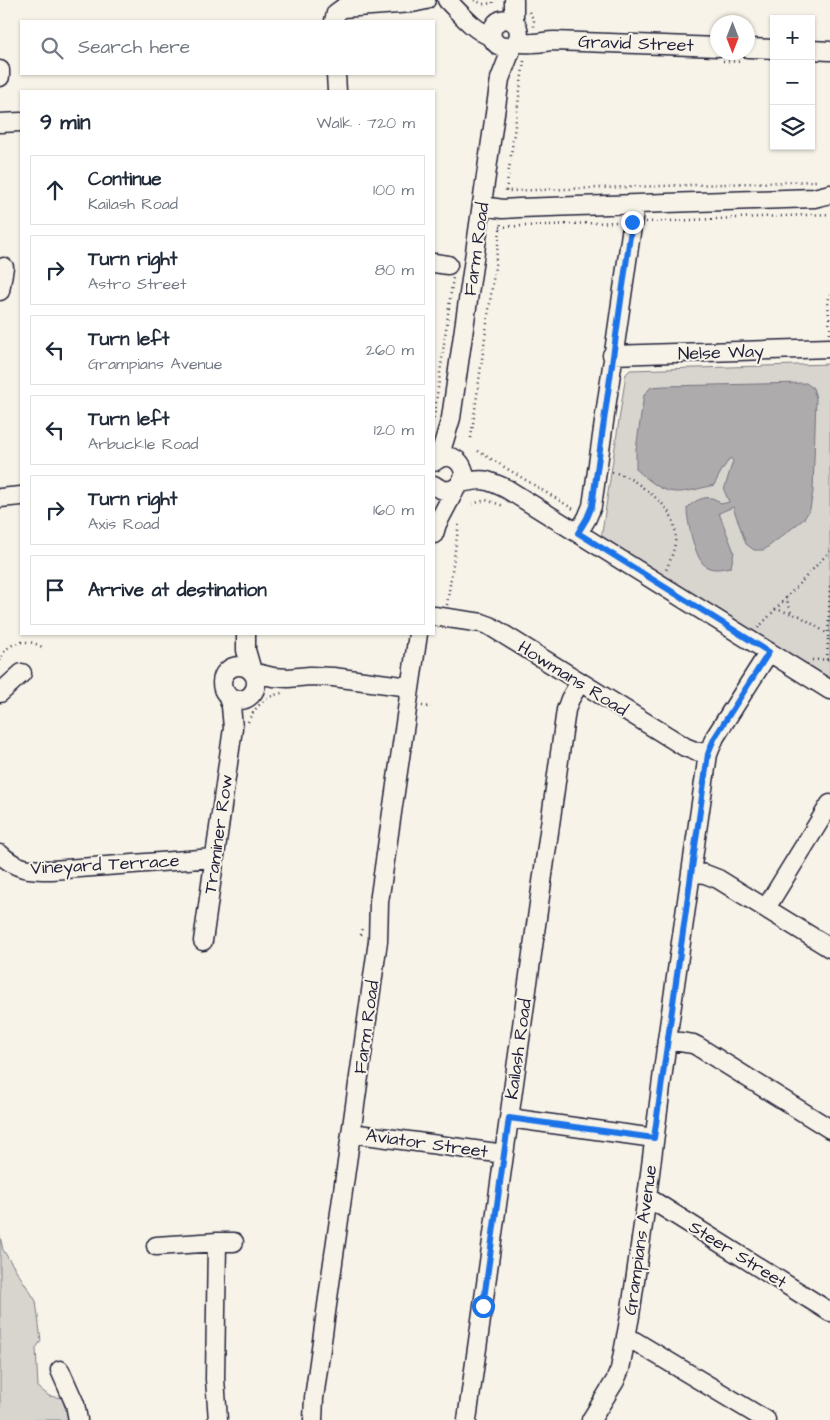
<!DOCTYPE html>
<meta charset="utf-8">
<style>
:root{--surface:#fff;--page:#f6f6f7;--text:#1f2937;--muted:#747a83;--line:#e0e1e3}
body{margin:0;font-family:"Architects Daughter",sans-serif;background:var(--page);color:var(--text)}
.controls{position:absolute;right:15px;top:15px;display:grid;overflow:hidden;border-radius:0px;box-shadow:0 1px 4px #0004}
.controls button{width:45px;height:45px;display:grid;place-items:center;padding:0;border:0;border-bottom:1px solid var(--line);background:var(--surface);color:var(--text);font:25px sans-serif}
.compass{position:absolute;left:710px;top:15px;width:45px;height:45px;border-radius:50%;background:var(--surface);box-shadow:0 1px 4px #0004;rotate:180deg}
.stop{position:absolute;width:15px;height:15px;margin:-11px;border:4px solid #1a73e8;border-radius:50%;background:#fff}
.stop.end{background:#1a73e8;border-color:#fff;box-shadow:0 1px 5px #0008}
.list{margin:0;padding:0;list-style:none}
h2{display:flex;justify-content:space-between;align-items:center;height:65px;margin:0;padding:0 20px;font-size:21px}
h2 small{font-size:16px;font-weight:400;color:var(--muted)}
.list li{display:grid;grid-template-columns:32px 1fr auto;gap:15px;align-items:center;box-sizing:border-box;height:70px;margin:0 10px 10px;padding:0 10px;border:1px solid var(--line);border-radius:0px}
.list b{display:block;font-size:19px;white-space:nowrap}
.list p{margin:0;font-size:16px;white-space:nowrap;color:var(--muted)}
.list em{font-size:16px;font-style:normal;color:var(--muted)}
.icon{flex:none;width:28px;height:28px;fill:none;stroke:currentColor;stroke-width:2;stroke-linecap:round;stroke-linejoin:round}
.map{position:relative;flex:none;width:830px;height:1420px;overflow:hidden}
.search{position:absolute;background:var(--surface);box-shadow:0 1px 4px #0004;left:20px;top:20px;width:415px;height:55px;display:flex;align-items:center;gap:12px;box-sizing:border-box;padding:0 18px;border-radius:0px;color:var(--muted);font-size:19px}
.panel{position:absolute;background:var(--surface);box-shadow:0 1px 4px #0004;left:20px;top:90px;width:415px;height:545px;border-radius:0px}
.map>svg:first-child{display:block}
.green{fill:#d8d5cf;stroke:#7d7c85}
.water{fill:#aeabad;stroke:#76747f}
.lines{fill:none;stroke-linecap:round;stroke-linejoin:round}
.minor-casing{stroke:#22223b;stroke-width:21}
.path{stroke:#22223b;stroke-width:2.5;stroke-dasharray:1 4;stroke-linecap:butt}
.minor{stroke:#f7f3e8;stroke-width:18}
.route{stroke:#1a73e8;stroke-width:6}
.labels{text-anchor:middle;stroke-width:4;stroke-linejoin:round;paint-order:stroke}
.street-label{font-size:18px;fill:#22223b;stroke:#f7f3e8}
</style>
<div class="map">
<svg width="830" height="1420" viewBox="0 0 830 1420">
<rect width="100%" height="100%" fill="#f7f3e8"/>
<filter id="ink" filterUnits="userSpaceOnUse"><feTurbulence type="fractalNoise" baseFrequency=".02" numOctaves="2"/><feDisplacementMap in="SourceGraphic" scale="10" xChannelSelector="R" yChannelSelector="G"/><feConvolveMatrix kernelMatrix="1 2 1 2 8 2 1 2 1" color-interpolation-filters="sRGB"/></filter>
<g filter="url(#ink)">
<path class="green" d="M830,364V682L601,539L626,374L630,370Z
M0,1236L3,1250L36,1301L41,1341L36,1348L38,1387L49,1396L62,1398L69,1420H0Z"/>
<path class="water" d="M806,383L813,388L816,398L813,491L810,509L804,519L764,550H754L746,544L733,507L719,513L734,552L731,567C723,568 715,571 707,567C695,561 687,521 687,508C696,499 711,492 721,504L729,502L724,490L733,461L730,458L722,470L714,485C674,495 668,498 636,469V449L644,395L651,387L664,386Z"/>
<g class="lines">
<g class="minor-casing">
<path id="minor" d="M447,0C461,14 473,30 492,37
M514,0V22
M334,21L336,13L343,8L412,3L426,0
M515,44C528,25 504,10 494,26C488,35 494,46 504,47C509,48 510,45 515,44C520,42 528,44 534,43C541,43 547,41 554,41L718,47
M748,48L774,49
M811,50L830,51
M0,70V77
M336,74L337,91
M0,123L21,122
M482,206L503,209L519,208L814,198L830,194
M434,263L448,265
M0,291L4,267
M612,355L830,348
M439,458L451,418L500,79L513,45
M434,462C446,452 460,457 464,472C462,489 448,496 434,485
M461,483C483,478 486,479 507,489L830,690
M0,498L21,496
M578,533L587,518L592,506L635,205
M434,534L437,524L456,488
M434,616L482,623L490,626L685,747L695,751L708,754
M246,634V650L252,671
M222 683a17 17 0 1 1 34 0a17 17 0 1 1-34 0Z
M252,672L273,677L288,678L310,676L333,677L410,687
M0,693L22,673
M0,854C17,870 29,870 52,870L214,858
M691,872L705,874L718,879L830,948
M766,908L830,804
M203,941L233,728L231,706L226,693
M667,1040L693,1044L697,1046L830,1129
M509,1118L654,1138
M351,1133L504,1154
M647,1197L830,1312
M217,1242L215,1379L218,1420
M156,1246L217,1242H234
M626,1336L766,1420
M60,1370L75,1404L78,1420
M313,1420L314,1398L378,941L379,902L418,634
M467,1420L566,710L570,699L580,682
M591,1420L615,1381L620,1369L630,1316L647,1197L667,1040L708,754L715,737L769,652"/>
</g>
<path class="path" d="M474,0L483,4L493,3V0
M529,12L534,20V27
M524,61L506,191L817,181
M723,61L742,62
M646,222L830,214
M500,227L618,222
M830,334L828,302L830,294
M434,418L453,277
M471,438L501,223
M478,451L575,510
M612,472C625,475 635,481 646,490C678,513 683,534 666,570
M472,504L486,500L504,506
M830,586L828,639L830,640
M786,597L791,612
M447,605L459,523
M775,609L800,616L828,634
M758,628L830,551
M812,660L830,659
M827,660L828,639
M0,661C5,642 26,637 42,647
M422,706L432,707
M248,722C254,707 266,696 282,693
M361,935L362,926"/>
<use href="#minor" class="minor"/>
</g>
</g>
<g class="lines" filter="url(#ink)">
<path class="route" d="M483,1306L509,1118L654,1138L708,754L711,746L715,737L769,652L578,533L587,518L592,506L632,222"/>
</g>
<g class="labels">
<g class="street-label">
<text transform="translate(636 43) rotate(2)" y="6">Gravid Street</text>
<text transform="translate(476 249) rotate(-82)" y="6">Farm Road</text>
<text transform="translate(721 352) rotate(-2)" y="6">Nelse Way</text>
<text transform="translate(573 678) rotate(32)" y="6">Howmans Road</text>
<text transform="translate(218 834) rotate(-82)" y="6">Traminer Row</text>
<text transform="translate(105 864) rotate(-3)" y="6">Vineyard Terrace</text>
<text transform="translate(366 1027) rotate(-82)" y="6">Farm Road</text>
<text transform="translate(518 1049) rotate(-82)" y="6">Kailash Road</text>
<text transform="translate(427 1143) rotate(8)" y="6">Aviator Street</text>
<text transform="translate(640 1240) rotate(-82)" y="6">Grampians Avenue</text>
<text transform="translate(738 1254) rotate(32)" y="6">Steer Street</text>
</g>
</g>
</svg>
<div class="controls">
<button>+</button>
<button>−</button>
<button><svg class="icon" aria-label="layers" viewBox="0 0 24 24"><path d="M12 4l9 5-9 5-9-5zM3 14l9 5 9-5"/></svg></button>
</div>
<svg class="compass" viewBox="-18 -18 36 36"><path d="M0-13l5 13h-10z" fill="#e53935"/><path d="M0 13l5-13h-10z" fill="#747a83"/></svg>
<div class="stop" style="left:483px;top:1306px"></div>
<div class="stop end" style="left:632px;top:222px"></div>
<div class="search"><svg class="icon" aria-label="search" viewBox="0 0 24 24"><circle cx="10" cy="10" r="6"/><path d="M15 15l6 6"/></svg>Search here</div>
<section class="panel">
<h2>9 min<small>Walk · 720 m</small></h2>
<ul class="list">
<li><svg class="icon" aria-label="ahead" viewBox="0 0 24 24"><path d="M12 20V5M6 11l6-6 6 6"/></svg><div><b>Continue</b><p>Kailash Road</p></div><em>100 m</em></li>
<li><svg class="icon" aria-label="right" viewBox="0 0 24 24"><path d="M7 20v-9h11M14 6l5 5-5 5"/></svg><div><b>Turn right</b><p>Astro Street</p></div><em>80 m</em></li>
<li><svg class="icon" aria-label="left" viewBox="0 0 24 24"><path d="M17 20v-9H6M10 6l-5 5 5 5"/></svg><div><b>Turn left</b><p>Grampians Avenue</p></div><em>260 m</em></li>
<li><svg class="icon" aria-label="left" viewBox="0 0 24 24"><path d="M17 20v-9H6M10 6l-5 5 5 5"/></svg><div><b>Turn left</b><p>Arbuckle Road</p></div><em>120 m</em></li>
<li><svg class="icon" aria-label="right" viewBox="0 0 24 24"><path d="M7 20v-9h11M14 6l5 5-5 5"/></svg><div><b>Turn right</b><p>Axis Road</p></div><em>160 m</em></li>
<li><svg class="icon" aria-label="arrive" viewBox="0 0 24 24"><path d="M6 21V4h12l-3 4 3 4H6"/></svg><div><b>Arrive at destination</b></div></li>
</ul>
</section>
</div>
